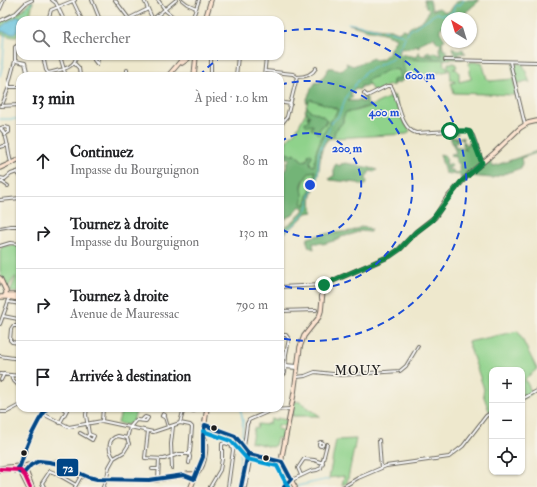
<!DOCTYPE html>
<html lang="fr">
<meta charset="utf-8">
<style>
:root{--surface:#fff;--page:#f6f6f6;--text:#202124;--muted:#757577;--line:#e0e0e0}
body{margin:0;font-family:"IM FELL Double Pica",serif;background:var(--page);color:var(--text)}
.controls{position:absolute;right:12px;bottom:12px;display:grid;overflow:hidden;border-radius:8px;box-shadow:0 1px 3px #0004}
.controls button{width:36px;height:36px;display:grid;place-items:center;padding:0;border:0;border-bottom:1px solid var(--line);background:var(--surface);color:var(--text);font:20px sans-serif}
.compass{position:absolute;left:441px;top:12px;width:36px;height:36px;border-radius:50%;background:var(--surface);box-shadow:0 1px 3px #0004;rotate:322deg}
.stop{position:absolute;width:12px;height:12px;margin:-9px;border:3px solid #0b8043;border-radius:50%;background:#fff}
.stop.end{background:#0b8043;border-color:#fff;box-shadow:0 1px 4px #0008}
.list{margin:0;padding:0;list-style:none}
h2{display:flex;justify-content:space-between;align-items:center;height:52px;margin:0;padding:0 16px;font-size:17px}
h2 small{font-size:13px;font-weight:400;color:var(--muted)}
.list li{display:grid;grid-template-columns:26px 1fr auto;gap:12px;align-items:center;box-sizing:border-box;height:72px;padding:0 16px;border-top:1px solid var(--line)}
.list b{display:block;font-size:15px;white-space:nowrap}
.list p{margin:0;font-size:13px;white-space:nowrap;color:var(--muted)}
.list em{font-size:13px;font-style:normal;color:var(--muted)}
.icon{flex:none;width:22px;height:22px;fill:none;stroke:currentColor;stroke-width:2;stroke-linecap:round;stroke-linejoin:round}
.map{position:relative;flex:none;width:537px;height:487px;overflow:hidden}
.search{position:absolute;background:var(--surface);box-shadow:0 1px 3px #0004;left:16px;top:16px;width:268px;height:44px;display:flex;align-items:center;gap:10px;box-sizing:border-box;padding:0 14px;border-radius:12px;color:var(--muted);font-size:15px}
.panel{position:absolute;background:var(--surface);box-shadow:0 1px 3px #0004;left:16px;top:72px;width:268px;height:340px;border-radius:12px}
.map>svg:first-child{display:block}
.green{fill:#8fd28b;stroke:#567754}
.forest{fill:#73b477;stroke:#48684a;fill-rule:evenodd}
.water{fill:#5fc0dd;stroke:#3e6e7c}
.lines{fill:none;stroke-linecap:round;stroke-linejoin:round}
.stream{stroke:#5fc0dd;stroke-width:1}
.street-casing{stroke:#66635a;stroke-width:4}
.secondary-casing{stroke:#66635a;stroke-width:5.5}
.street{stroke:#fff;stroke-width:2}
.secondary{stroke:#fde4d0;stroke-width:3.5}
.bus-1-casing{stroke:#f7f3e8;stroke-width:7}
.bus-2-casing{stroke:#f7f3e8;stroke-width:7}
.bus-3-casing{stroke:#f7f3e8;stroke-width:7}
.bus-1{stroke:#004687;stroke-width:4}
.bus-2{stroke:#0098d4;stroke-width:4}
.bus-3{stroke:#dc006b;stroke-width:4}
.route{stroke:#0b8043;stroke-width:5}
.ring{fill:none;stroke:#1d4ed8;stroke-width:2;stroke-dasharray:7 5}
.bus-dot{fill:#1c1c1c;stroke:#f7f3e8;stroke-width:1.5}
.labels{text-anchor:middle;stroke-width:3;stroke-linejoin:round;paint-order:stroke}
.neighbourhood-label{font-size:13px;letter-spacing:1px;fill:#1c1c1c;stroke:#f7f3e8}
.centre{fill:#1d4ed8;stroke:#f7f3e8;stroke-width:2}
.ring-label{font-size:12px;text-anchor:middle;font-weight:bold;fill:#1d4ed8;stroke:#f7f3e8;stroke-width:3;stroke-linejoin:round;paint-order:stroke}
.line-badge{stroke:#f7f3e8;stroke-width:1.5}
.badge-label{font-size:11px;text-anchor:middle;font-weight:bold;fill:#fff}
</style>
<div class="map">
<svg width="537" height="487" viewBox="0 0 537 487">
<rect width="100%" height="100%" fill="#f7f3e8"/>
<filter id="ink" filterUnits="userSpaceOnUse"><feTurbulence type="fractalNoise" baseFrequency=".025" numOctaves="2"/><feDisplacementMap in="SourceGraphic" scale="8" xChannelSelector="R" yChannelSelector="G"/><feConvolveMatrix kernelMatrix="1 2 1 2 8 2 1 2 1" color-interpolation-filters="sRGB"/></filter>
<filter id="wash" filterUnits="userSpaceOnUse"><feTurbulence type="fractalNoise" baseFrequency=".012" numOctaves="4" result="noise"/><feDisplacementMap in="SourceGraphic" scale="16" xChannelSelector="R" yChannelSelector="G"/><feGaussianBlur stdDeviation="0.9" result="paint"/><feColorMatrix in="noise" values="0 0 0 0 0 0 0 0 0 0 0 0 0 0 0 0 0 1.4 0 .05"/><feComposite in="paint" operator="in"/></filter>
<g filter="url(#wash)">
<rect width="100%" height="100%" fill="#eee8cd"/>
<path class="green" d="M33,1L29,20H20V34L13,37L0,34V22L19,11L20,12L30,2Z
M401,59L424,60L443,59L444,64L448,69V63H455L457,67L453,69H456L459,72V82L471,79L469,64L470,62H482L487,79L490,81L513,79L517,95L454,93L451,83L456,82L451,80L450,70L448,69V71L406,79Z
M514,63L523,64L530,83L527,81L516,84L512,66Z
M394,68L399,70L401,78L393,80V86L390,85L374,92L366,81L381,73V72Z
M394,95L402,119L410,131L407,134L333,138L335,131L343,122V118L346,111C362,112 379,102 394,95Z
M310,99L326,104L336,109L338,108L335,115L330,120L328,127L324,131L316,152L315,166H311L310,162L312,155L309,154L307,160L303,161L297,156L296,154L291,155L280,150V148L297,129L306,112L309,113L310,116L308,121L310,125H313L319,130L327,122L323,116L309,110L306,106Z
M315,171V177L305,205L302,203C302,189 301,183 310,172Z
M15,245H20V293L10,292L16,277L14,278L7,289L0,273V250L3,246Z
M518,331L537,369L525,379L532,393L522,399V370H492V411H489L483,394L484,390L483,386L468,342Z
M294,401L300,402L320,416H292Z
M122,408L136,412L133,421L127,425L118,423Z
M277,418L287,420L286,426L278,425L277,429L285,431L284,436L282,439L277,438L275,445L272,447L251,442L254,428L257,429L258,424L267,425V423L270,424L271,419L277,420Z
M356,439L347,483L342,486L344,476L329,478L336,440Z"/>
<path class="forest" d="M424,0H430L432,10L439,8C452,19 451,3 460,0C465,0 474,0 480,0L466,12V18H447V24L440,28V32L445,40L442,41L443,48L446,50L448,55H452L456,53L453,51L452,47L459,51L461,49L464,50L463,52L466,53L457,54L464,58L463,59H446L445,60L443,59L424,60L402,59L406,79L402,80L401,82L393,84V81L395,79L401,78L399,70C385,67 379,77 367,80L366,81L369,84L366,86H361V88L359,90L355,88L353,92L350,93L353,97L351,98L348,101H357L360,99L361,102H363L365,101L363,98L365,97L367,98V104L371,106C367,109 366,106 362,108C356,111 352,112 346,112L343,118V122L335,131L333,138L328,139C318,150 321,162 318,175C315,189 308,197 313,212L307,213L294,226L280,236V223L284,227C292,223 299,217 304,209L300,206L293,215L280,221V174H282V171L286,170L287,162L290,159L285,157L283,154L280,153V150L291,155L295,153L297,156L303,161L307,160L309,153L312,155L310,162L311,165L314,166L316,152L324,131L328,127L330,120L335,115L338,109L310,99L308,103L306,102L311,89L316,82L319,83L329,68H333L335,70C341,70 344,70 347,65L346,63L353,66L373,58L375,60L382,59L389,53L390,49L396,39L395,37L388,36L387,34L371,30H368L349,24L384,29H391L398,32L403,29L407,31C414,21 424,25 429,10L426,7ZM434,37L435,38L434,39L439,44L440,43L441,44L439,49L440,54L442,55L441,56L435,52L431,53L428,51L425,54L434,57L420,55L419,52H418L417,57L399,54L401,47C406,49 410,49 415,45L419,47V44ZM315,171V177L305,205L302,203C305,196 302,193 302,186C302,181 307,176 310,172Z
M307,106L309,110L323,116L327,121L319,130L320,133L318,134L314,130L311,129V128L313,126V125L307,126L305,124V122L308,121L310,116L309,115L308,119L307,118L308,113L305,111Z
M445,131H457L458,134H454L452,136V138L456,137L464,138L463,141L461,138H456L459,142L454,143L456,146V148L457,149L458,147L466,150L463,147V142H465L466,145L469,144L468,142H470L475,144L480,160L479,164L462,179L460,178L461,175L459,174L458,175L445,173L440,154L445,156L447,161L445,162L447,163V166L450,163L452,166L450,168H448V170H453V172L458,173L461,170L459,169L460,164L456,162V156L452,157L450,155L451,154L456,153L449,134L445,133Z
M537,151V153L521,158L522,163L521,168L492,178L469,176L471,172L488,159L490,160L492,166H494Z
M346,163L375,169L377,170L374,172L370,171L366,178L367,182L366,185H362L358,183L330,180L329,179L331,177L334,176V167L336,164L340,166L341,164Z
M361,227L369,228L371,230L370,232L360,231L353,234L341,237L340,239L323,244L321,243H313L314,249L309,247L307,242L308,238L323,234L352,231Z"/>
<path class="water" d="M18,16L21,17L17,32L12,34L0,31V28L7,22Z"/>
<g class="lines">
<path class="stream" d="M21,16L32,2
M348,23L398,33L403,35
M0,76L3,63L5,34
M0,119H20
M280,234L294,225L307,209L312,189L318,175L319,152L332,122L338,117L347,95L365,72L392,59L402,44L407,32L437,13L443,15L452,13L455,5H460L464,0
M240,408L243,421L242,443
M297,486L329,479
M238,487L241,446"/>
</g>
</g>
<g filter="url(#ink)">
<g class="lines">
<g class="street-casing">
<path id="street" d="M52,0L56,3L64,20
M92,0L100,20
M115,0L130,20
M144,0L153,20
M158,0L166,11L177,20
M182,0L187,4L196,8
M73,1L82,20
M0,9L4,0
M130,18L148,9
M32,19L33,20
M153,19L176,0
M48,20L51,10L75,0
M192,20L199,0
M0,21L16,13L26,3L32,0
M43,56L46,70L48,73V76
M60,56L65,73L67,76
M95,56L94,60L97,64L98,59
M211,56V76
M259,57L266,58L264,76
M445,60L537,62
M16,61L25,63L28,76
M510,62L525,125
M74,63L79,68L80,76
M127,70V76
M265,71L293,74L297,77
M48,73C58,70 76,69 76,56
M236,76L238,56
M297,77C304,77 312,75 316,68
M9,87H20
M364,93L367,96L387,86H391C399,98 399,128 416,133L450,131H469L473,136L482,162
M280,101L284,103L291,104
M2,105L9,87V83L15,61V47L20,44
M0,106L20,105
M280,126L287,117L297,77
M0,128C9,136 7,151 11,162
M1,128L4,127L9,128V132L4,135
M0,147L8,145
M17,172L20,176
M0,178L5,179
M2,182L8,186
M0,183L11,174L20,171
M0,200L20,198
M0,228L11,226H20
M0,246L10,243L20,244
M321,286V298
M280,287L323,285L325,286
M9,302L20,304
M280,311L316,310
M3,316L18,319V326H13L11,329L10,340L12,342L20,343
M0,324L10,297
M280,335H286L289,339L286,354L285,373L283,375L280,376
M0,356L20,359
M285,365L297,366
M285,367L297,368
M0,374L20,376
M11,375L12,379L20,387
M297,377L305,376L315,372L341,375L400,371L406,366L418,346
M1,380L4,374
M522,399L537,391
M63,408L66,411
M87,408L86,415L89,434
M184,408L194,411
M0,412H7L20,405
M43,414L69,427L102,421L153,432L180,423L184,408
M163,414L165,415L164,417L162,416Z
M165,417L168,427
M102,421L103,408
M60,423L68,408
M205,425L235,436L249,454L271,459L281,460
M148,431L145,458L164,459L179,454H188L190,452L192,427L190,425L180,423
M80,433L87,437
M89,434L94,436L92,440L87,437Z
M118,436L127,438L129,444L124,452L114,458C108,450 107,439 118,436Z
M127,438L130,427L136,420L146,421L148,418L145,417L142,420
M379,440L381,468
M319 444a2 2 0 1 1 4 0a2 2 0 1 1-4 0Z
M231,445L234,442
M244,447L247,424L249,420L272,410L291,409
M189,463L190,457L189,453
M20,466C25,445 34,424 47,408
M172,468L171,444L173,426
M152,469H158
M196,474H198C207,463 208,445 204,433
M301,475L298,468L304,459L314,460L323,463
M158,480L159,459
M292,480L311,471L317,470L321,468L327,444
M44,487L42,483L50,471L55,473L76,485
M75,487L81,476
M103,487L107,478L109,467L114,458
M210,487L220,470L222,459V444L225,443L231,445
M228,487L233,450L231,445
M241,487L248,453
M245,487L251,455
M284,487L291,479
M343,487L358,478L386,466L449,457L463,446L486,416L492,412"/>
</g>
<g class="secondary-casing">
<path id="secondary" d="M205,20L211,0
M182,63L189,58
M168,76L185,56
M194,76L196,56
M0,168L20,159
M0,278L6,291V297
M5,295H20
M0,297H7L20,299
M25,466L40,462H53L63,465L83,476L97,479L156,480L189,474H196
M0,468L20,466
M0,470H13L23,473L29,467
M26,471L32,487
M21,473L28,487
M191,487L203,457V435L207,408
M295,487L282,464V456L294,393L300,347L304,336L319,317L321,311L323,290L330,282L390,256L400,249L416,232L435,217L447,198L469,174L494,153L520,128L528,123L537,121"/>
</g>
<use href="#street" class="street"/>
<use href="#secondary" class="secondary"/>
<g class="bus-1-casing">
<path id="bus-1" d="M47,408C34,426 26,445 20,466L18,468L19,472L24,473L31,465L39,461L49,462L59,464L88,477L97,479L149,480L184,475L194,479L203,457V435L205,425
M205,425L235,436L249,454L282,462L291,479L284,487
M241,487L248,453"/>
</g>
<g class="bus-2-casing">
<path id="bus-2" d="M203,431L231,441L247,459L277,466L288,487"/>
</g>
<g class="bus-3-casing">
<path id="bus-3" d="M0,469L20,470L25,476L30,487"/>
</g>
<use href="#bus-1" class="bus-1"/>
<use href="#bus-2" class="bus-2"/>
<use href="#bus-3" class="bus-3"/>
</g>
</g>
<g class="lines" filter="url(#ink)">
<path class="route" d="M324,285L325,286L330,282L390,256L400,249L416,232L432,220L461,182L482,163L470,132L466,131H450"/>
</g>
<g class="ring">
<path d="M280 142A52 52 0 1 1 280 228"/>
<path d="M280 85A104 104 0 1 1 280 285"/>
<path d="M199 76A156 156 0 0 1 222 56M280 32A156 156 0 1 1 280 338"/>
</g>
<g class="bus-dot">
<circle cx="214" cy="428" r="3.5"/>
<circle cx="24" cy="453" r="3.5"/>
<circle cx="266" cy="458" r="3.5"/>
</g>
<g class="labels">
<g class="neighbourhood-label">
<text x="358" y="375">MOUY</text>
</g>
</g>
<circle cx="310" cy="185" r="6" class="centre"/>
<g class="ring-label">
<text x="420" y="79">600 m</text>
<text x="384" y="116">400 m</text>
<text x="347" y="152">200 m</text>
</g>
<rect class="line-badge" x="56" y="458" width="23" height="19" rx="4" fill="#004687"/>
<g class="badge-label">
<text x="68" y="472">72</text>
</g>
</svg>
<div class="controls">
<button>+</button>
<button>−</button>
<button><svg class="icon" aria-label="locate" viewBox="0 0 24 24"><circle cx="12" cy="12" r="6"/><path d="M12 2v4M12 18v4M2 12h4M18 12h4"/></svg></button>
</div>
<svg class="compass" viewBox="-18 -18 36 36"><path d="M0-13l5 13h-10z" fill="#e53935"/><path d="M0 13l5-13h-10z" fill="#757577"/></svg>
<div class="stop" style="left:450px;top:131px"></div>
<div class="stop end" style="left:324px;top:285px"></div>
<div class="search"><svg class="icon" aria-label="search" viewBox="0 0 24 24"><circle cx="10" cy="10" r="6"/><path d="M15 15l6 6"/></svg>Rechercher</div>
<section class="panel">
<h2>13 min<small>À pied · 1.0 km</small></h2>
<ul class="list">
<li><svg class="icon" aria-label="ahead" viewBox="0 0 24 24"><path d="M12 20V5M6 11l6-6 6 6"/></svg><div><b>Continuez</b><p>Impasse du Bourguignon</p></div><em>80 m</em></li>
<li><svg class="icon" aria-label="right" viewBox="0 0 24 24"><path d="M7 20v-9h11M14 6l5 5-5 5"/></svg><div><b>Tournez à droite</b><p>Impasse du Bourguignon</p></div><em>130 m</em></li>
<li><svg class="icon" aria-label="right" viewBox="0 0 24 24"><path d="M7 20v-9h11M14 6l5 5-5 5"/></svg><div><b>Tournez à droite</b><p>Avenue de Mauressac</p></div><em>790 m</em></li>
<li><svg class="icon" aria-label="arrive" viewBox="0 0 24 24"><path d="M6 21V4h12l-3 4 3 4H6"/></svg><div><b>Arrivée à destination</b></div></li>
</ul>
</section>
</div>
